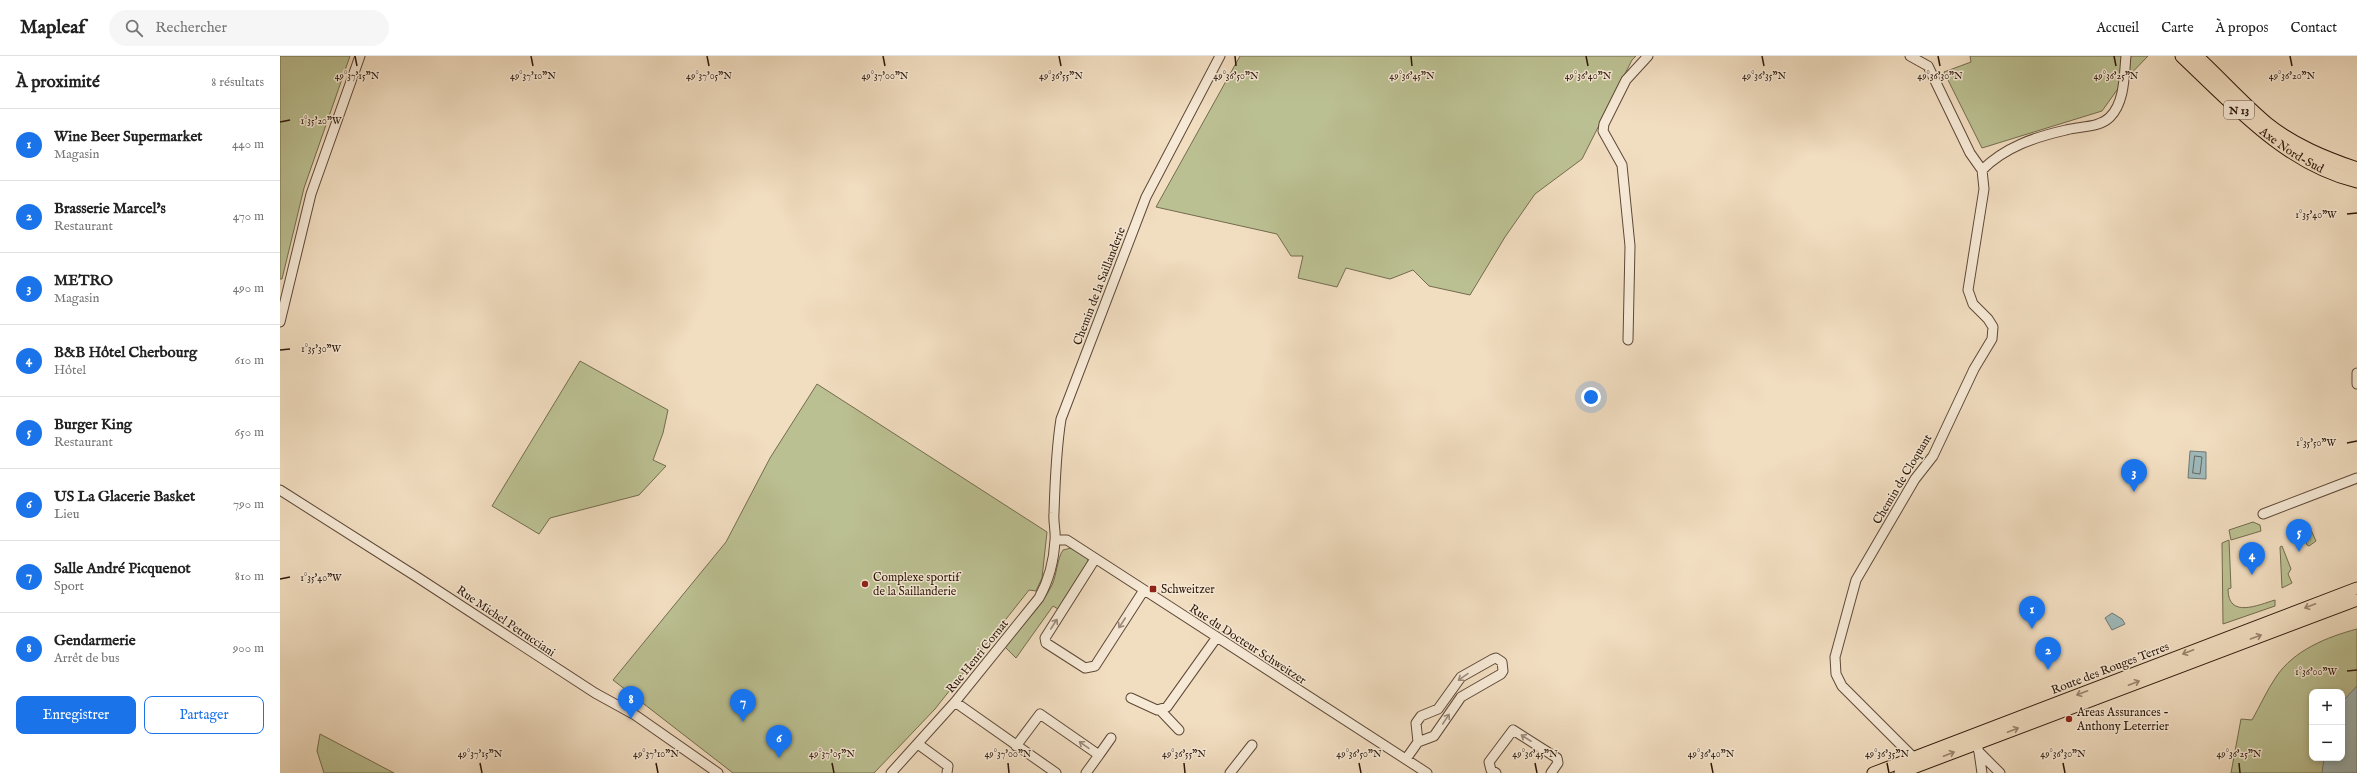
<!DOCTYPE html>
<html lang="fr">
<meta charset="utf-8">
<style>
:root{--surface:#fff;--page:#f6f6f6;--text:#222;--muted:#767676;--line:#e0e0e0;--accent:#1a73e8}
body{margin:0;font-family:"IM FELL English",serif;background:var(--page);color:var(--text)}
.controls{position:absolute;right:12px;bottom:12px;display:grid;overflow:hidden;border-radius:8px;box-shadow:0 2px 6px #0003}
.controls button{width:36px;height:36px;display:grid;place-items:center;padding:0;border:0;border-bottom:1px solid var(--line);background:var(--surface);color:var(--text);font:20px sans-serif}
.you{position:absolute;left:1311px;top:341px;width:14px;height:14px;margin:-10px;border:3px solid #fff;border-radius:50%;background:#1a73e8;box-shadow:0 0 0 6px #1a73e833}
.badge{display:grid;place-items:center;width:26px;height:26px;border-radius:50%;background:var(--accent);color:#fff;font-size:13px;font-weight:700}
.pin{position:absolute;translate:-50% -33px;filter:drop-shadow(0 1px 2px #0008)}
.pin::after{content:'';position:absolute;top:21px;width:14px;height:12px;background:inherit;clip-path:polygon(0 0,100% 0,50% 100%)}
.list{margin:0;padding:0;list-style:none}
h2{display:flex;justify-content:space-between;align-items:center;height:52px;margin:0;padding:0 16px;font-size:17px}
h2 small{font-size:13px;font-weight:400;color:var(--muted)}
.list li{display:grid;grid-template-columns:26px 1fr auto;gap:12px;align-items:center;box-sizing:border-box;height:72px;padding:0 16px;border-top:1px solid var(--line)}
.list b{display:block;font-size:15px;white-space:nowrap}
.list p{margin:0;font-size:13px;white-space:nowrap;color:var(--muted)}
.list em{font-size:13px;font-style:normal;color:var(--muted)}
.actions{display:flex;gap:8px;padding:12px 16px}
.actions a{flex:1;padding:9px 0;border:1px solid var(--accent);border-radius:8px;text-align:center;font-size:14px;color:var(--accent)}
.actions .main{background:var(--accent);color:#fff}
.icon{flex:none;width:22px;height:22px;fill:none;stroke:currentColor;stroke-width:2;stroke-linecap:round;stroke-linejoin:round}
.map{position:relative;flex:none;width:2077px;height:717px;overflow:hidden}
header{display:flex;align-items:center;gap:24px;box-sizing:border-box;height:56px;padding:0 20px;background:var(--surface);border-bottom:1px solid var(--line)}
header strong{font-size:19px}
nav{display:flex;gap:22px;margin-inline-start:auto;font-size:14px}
.search{width:280px;height:36px;background:var(--page);display:flex;align-items:center;gap:10px;box-sizing:border-box;padding:0 14px;border-radius:22px;color:var(--muted);font-size:15px}
main{display:flex}
aside{flex:1;background:var(--surface)}
.map>svg:first-child{display:block}
.green{fill:#bbc092;stroke:#746c4e;fill-rule:evenodd}
.water{fill:#9ebabb;stroke:#717974}
.lines{fill:none;stroke-linecap:round;stroke-linejoin:round}
.shore{stroke:#666862;stroke-width:1}
.minor-casing{stroke:#5e4837;stroke-width:11}
.major-casing{stroke:#2d1709;stroke-width:13}
.highway-casing{stroke:#2d1709;stroke-width:15}
.minor{stroke:#f6e9d6;stroke-width:9}
.major{stroke:#f1ddc0;stroke-width:11}
.highway{stroke:#f1ddc0;stroke-width:13}
.oneway{stroke:#99846e}
.oneway2{stroke:#9c8a7a}
.ticks{fill:none;stroke:#2d1709;stroke-width:1.5}
.poi-dot{fill:#8f2418;stroke:#f6e9d6;stroke-width:1.5}
.labels{text-anchor:middle;stroke-width:3;stroke-linejoin:round;paint-order:stroke}
.shield{fill:#f6e9d6;stroke:#695646;stroke-width:1}
.shield-label{font-size:11px;font-weight:bold;fill:#2d1709}
.street-label{font-size:12px;fill:#2d1709;stroke:#f6e9d6}
.poi-label{font-size:12px;fill:#2d1709;stroke:#f6e9d6;text-anchor:start}
.ticks-label{font-size:10px;text-anchor:middle;fill:#2d1709;stroke:#f6e9d6;stroke-width:3;stroke-linejoin:round;paint-order:stroke}
</style>
<header>
<strong>Mapleaf</strong>
<div class="search"><svg class="icon" aria-label="search" viewBox="0 0 24 24"><circle cx="10" cy="10" r="6"/><path d="M15 15l6 6"/></svg>Rechercher</div>
<nav><a>Accueil</a><a>Carte</a><a>À propos</a><a>Contact</a></nav>
</header>
<main>
<aside>
<h2>À proximité<small>8 résultats</small></h2>
<ul class="list">
<li><span class="badge">1</span><div><b>Wine Beer Supermarket</b><p>Magasin</p></div><em>440 m</em></li>
<li><span class="badge">2</span><div><b>Brasserie Marcel's</b><p>Restaurant</p></div><em>470 m</em></li>
<li><span class="badge">3</span><div><b>METRO</b><p>Magasin</p></div><em>490 m</em></li>
<li><span class="badge">4</span><div><b>B&amp;B Hôtel Cherbourg</b><p>Hôtel</p></div><em>610 m</em></li>
<li><span class="badge">5</span><div><b>Burger King</b><p>Restaurant</p></div><em>650 m</em></li>
<li><span class="badge">6</span><div><b>US La Glacerie Basket</b><p>Lieu</p></div><em>790 m</em></li>
<li><span class="badge">7</span><div><b>Salle André Picquenot</b><p>Sport</p></div><em>810 m</em></li>
<li><span class="badge">8</span><div><b>Gendarmerie</b><p>Arrêt de bus</p></div><em>900 m</em></li>
</ul>
<div class="actions"><a class="main">Enregistrer</a><a>Partager</a></div>
</aside>
<div class="map">
<svg width="2077" height="717" viewBox="0 0 2077 717">
<rect width="100%" height="100%" fill="#f1ddc0"/>
<filter id="stains"><feTurbulence type="fractalNoise" baseFrequency=".005" numOctaves="4"/><feColorMatrix values="0 0 0 0 .2 0 0 0 0 .09 0 0 0 0 .02 0 0 0 .5 -.17"/></filter>
<radialGradient id="worn" r=".72"><stop offset=".6" stop-color="#630" stop-opacity="0"/><stop offset="1" stop-color="#630" stop-opacity=".3"/></radialGradient>
<path class="green" d="M0,0H70L24,132L2,223H0Z
M960,0H1356L1352,4L1302,103L1255,138L1225,181L1190,239L1149,230L1133,214L1110,223L1066,212L1057,231L1018,222L1023,200H1011L997,178L876,151Z
M1690,0H1868L1842,27L1822,55L1702,92L1664,16L1691,6Z
M300,305L388,354L383,377L373,404L386,410L359,439L270,462L259,478L212,450Z
M537,328L767,476L762,522L756,535L749,534L655,653L594,717H453L333,624L446,486L490,402Z
M1973,466L1980,469L1981,475L1951,484L1949,474Z
M2026,472L2031,474L2036,485L2029,490L2027,489L2023,479L2018,480L2016,475Z
M1949,484L1951,532L1948,533C1948,563 1978,549 1995,544V550L1943,568L1942,487Z
M2002,490L2011,513L2008,518L2012,527L2002,532L2000,491Z
M791,492L808,503V507L778,553L773,550L736,602L724,590C740,571 761,552 772,529C777,518 777,503 783,494Z
M2077,573V717H1951L1961,663L1972,664C1980,650 1987,634 1996,621C2014,594 2047,581 2077,573ZM2032,636H2062V702H2032Z
M40,678L114,717H44L37,695Z"/>
<path class="water" d="M1910,395L1926,396V423L1908,422Z
M1832,557L1842,563L1845,568L1832,574L1825,562Z
M2077,630V717H2042L2044,702H2062V646Z"/>
<g class="lines">
<path class="shore" d="M1915,400L1922,401L1920,418L1913,417Z"/>
<g class="minor-casing">
<path id="minor" d="M1630,0L1648,10L1690,97L1702,114
M0,266L31,138L80,0
M1348,284L1350,190L1342,109L1323,75L1324,68L1346,24L1368,0
M2077,317V328
M0,434L137,521L315,637L355,659L438,717
M1983,458L2077,422
M775,484H787L1147,717
M815,503L765,582L766,587L805,612L815,610L864,534
M851,642L877,654L887,651L937,581
M675,646L776,717
M880,654L899,674
M1694,681L1699,696L1702,717
M638,688L668,710L667,717
M736,690L760,658L819,699L806,717
M1699,696L1720,717
M819,699L831,682
M1634,702L1562,630L1556,618L1555,601L1576,524L1635,423L1653,400L1694,313L1712,283L1713,271L1708,263L1693,248L1688,234L1704,133L1702,114C1725,91 1755,81 1786,74C1800,70 1819,72 1830,61C1845,46 1844,19 1846,0
M1126,703L1138,686L1154,680L1181,641L1221,618L1223,615L1222,606L1216,602L1213,603L1181,621L1158,653L1141,660L1136,667L1138,686
M611,717L675,646L759,542C769,524 774,505 775,484C776,475 773,466 774,457C775,425 776,394 781,363L866,141L940,0
M950,717L972,689
M1216,717L1211,714L1209,706L1233,674L1277,702L1278,707L1271,717"/>
</g>
<g class="major-casing">
<path id="major" d="M1593,717L2077,532
M1620,717L2077,544"/>
</g>
<g class="highway-casing">
<g id="highway">
<path id="s1" d="M1902,0C1953,48 2006,108 2077,125"/>
<path d="M1916,0C1940,22 1962,47 1987,68C2013,89 2045,102 2077,113"/>
</g>
</g>
<use href="#minor" class="minor"/>
<use href="#major" class="major"/>
<use href="#highway" class="highway"/>
</g>
<defs><path id="oneway-shaft" d="M-6 0H5M1.5-3L5.5 0L1.5 3" fill="none" stroke-width="1.6" stroke-linecap="round" stroke-linejoin="round"/></defs>
<g class="oneway">
<use href="#oneway-shaft" transform="translate(2030 550) rotate(159)"/>
<use href="#oneway-shaft" transform="translate(1976 581) rotate(-20)"/>
<use href="#oneway-shaft" transform="translate(1908 596) rotate(159)"/>
<use href="#oneway-shaft" transform="translate(1854 627) rotate(-21)"/>
<use href="#oneway-shaft" transform="translate(1802 637) rotate(159)"/>
<use href="#oneway-shaft" transform="translate(1733 674) rotate(-21)"/>
<use href="#oneway-shaft" transform="translate(1669 698) rotate(-21)"/>
</g>
<g class="oneway2">
<use href="#oneway-shaft" transform="translate(842 567) rotate(123)"/>
<use href="#oneway-shaft" transform="translate(774 568) rotate(-57)"/>
<use href="#oneway-shaft" transform="translate(1183 621) rotate(145)"/>
<use href="#oneway-shaft" transform="translate(1166 663) rotate(-56)"/>
<use href="#oneway-shaft" transform="translate(1246 682) rotate(-147)"/>
<use href="#oneway-shaft" transform="translate(804 689) rotate(-145)"/>
</g>
<path class="ticks" d="M75,0L77,10M251,0L253,10M427,0L429,10M603,0L605,10M779,0L781,10M955,0L956,10M1131,0L1132,10M1306,0L1308,10M1482,0L1484,10M1658,0L1660,10M1834,0L1836,10M2010,0L2012,10M0,66L10,64M2067,158L2077,157M0,294L10,293M2067,387L2077,385M0,523L10,521M2067,615L2077,614M200,707L202,717M376,707L378,717M552,707L554,717M728,707L729,717M904,707L905,717M1079,707L1081,717M1255,707L1257,717M1431,707L1433,717M1607,707L1609,717M1783,707L1785,717M1959,707L1960,717"/>
<g class="poi-dot">
<circle cx="585" cy="528" r="4"/>
<rect x="869" y="529" width="8" height="8" rx="2"/>
<circle cx="1789" cy="663" r="4"/>
</g>
<g class="labels">
<rect class="shield" x="1944" y="45" width="30" height="18" rx="3"/>
<g class="shield-label">
<text x="1959" y="58">N 13</text>
</g>
<g class="street-label">
<text dy="4" stroke="none"><textPath href="#s1" startOffset="145">Axe Nord-Sud</textPath></text>
<text transform="translate(819 230) rotate(-69)" y="4">Chemin de la Saillanderie</text>
<text transform="translate(1622 423) rotate(-59)" y="4">Chemin de Cloquant</text>
<text transform="translate(226 565) rotate(34)" y="4">Rue Michel Petrucciani</text>
<text transform="translate(968 588) rotate(33)" y="4">Rue du Docteur Schweitzer</text>
<text transform="translate(697 600) rotate(-51)" y="4">Rue Henri Cornat</text>
<text transform="translate(1830 612) rotate(-21)" y="4">Route des Rouges Terres</text>
</g>
<g class="poi-label">
<text x="593" y="525">Complexe sportif<tspan x="593" dy="14">de la Saillanderie</tspan></text>
<text x="881" y="537">Schweitzer</text>
<text x="1797" y="660">Areas Assurances -<tspan x="1797" dy="14">Anthony Leterrier</tspan></text>
</g>
</g>
<g class="ticks-label">
<text x="77" y="23">49°37'15"N</text>
<text x="253" y="23">49°37'10"N</text>
<text x="429" y="23">49°37'05"N</text>
<text x="605" y="23">49°37'00"N</text>
<text x="781" y="23">49°36'55"N</text>
<text x="956" y="23">49°36'50"N</text>
<text x="1132" y="23">49°36'45"N</text>
<text x="1308" y="23">49°36'40"N</text>
<text x="1484" y="23">49°36'35"N</text>
<text x="1660" y="23">49°36'30"N</text>
<text x="1836" y="23">49°36'25"N</text>
<text x="2012" y="23">49°36'20"N</text>
<text x="41" y="68">1°35'20"W</text>
<text x="2036" y="162">1°35'40"W</text>
<text x="41" y="296">1°35'30"W</text>
<text x="2036" y="390">1°35'50"W</text>
<text x="41" y="525">1°35'40"W</text>
<text x="2036" y="619">1°36'00"W</text>
<text x="200" y="701">49°37'15"N</text>
<text x="376" y="701">49°37'10"N</text>
<text x="552" y="701">49°37'05"N</text>
<text x="728" y="701">49°37'00"N</text>
<text x="904" y="701">49°36'55"N</text>
<text x="1079" y="701">49°36'50"N</text>
<text x="1255" y="701">49°36'45"N</text>
<text x="1431" y="701">49°36'40"N</text>
<text x="1607" y="701">49°36'35"N</text>
<text x="1783" y="701">49°36'30"N</text>
<text x="1959" y="701">49°36'25"N</text>
</g>
<rect width="100%" height="100%" filter="url(#stains)"/>
<rect width="100%" height="100%" fill="url(#worn)"/>
</svg>
<div class="controls">
<button>+</button>
<button>−</button>
</div>
<div class="you"></div>
<div class="pin badge" style="left:1752px;top:573px">1</div>
<div class="pin badge" style="left:1768px;top:614px">2</div>
<div class="pin badge" style="left:1854px;top:436px">3</div>
<div class="pin badge" style="left:1972px;top:519px">4</div>
<div class="pin badge" style="left:2019px;top:496px">5</div>
<div class="pin badge" style="left:499px;top:702px">6</div>
<div class="pin badge" style="left:463px;top:666px">7</div>
<div class="pin badge" style="left:351px;top:663px">8</div>
</div>
</main>
